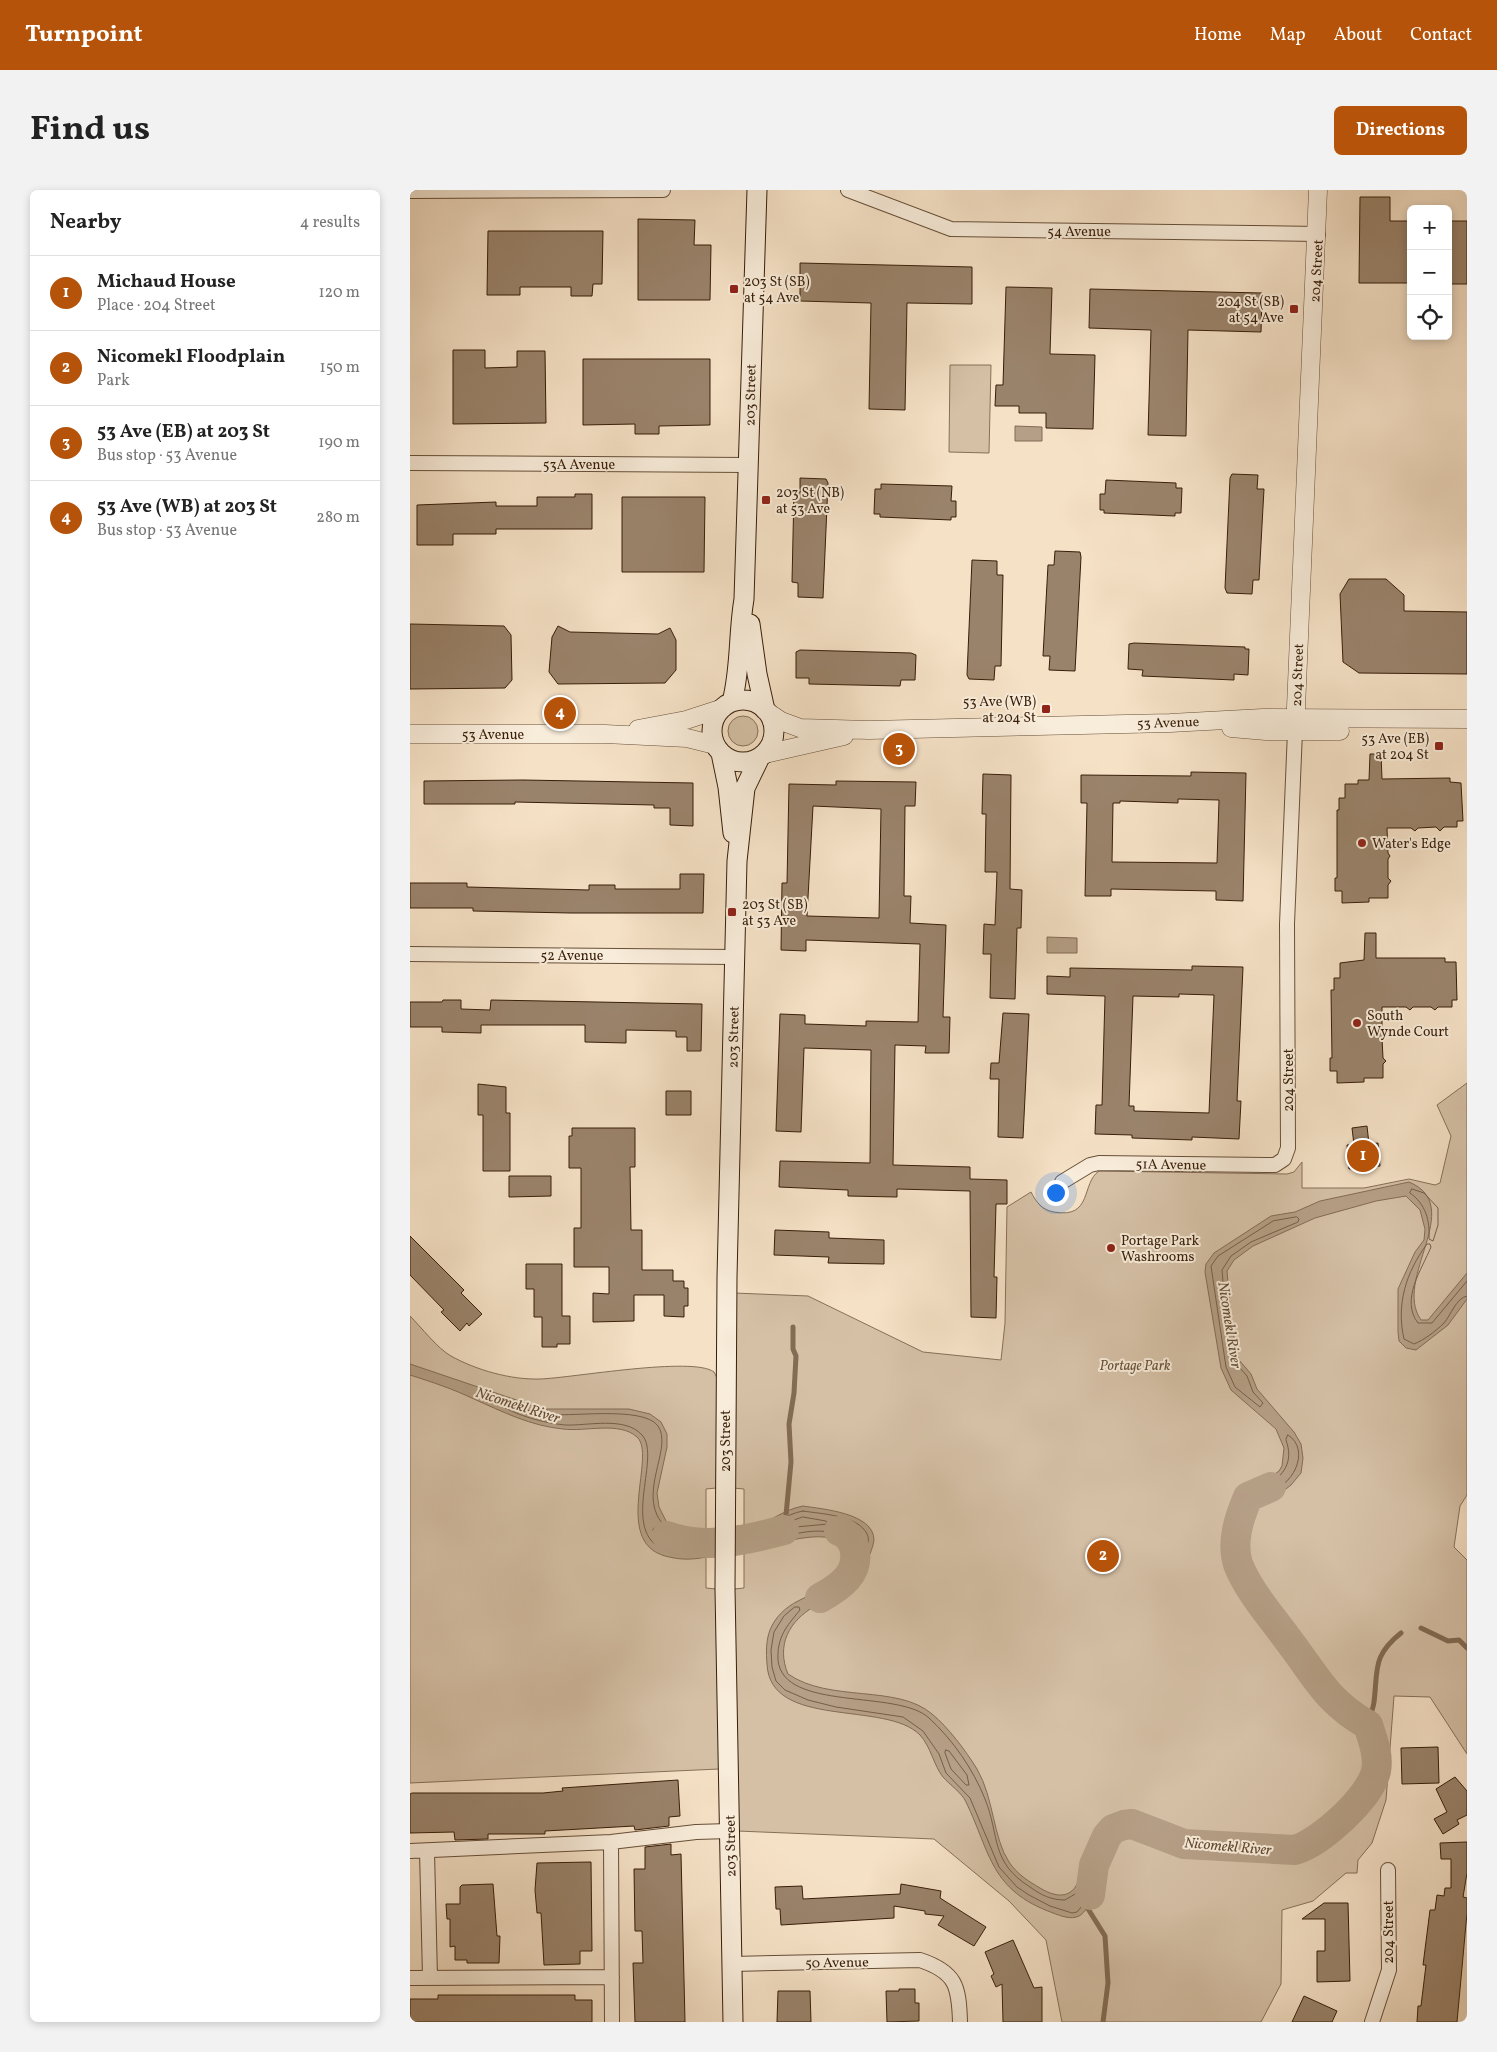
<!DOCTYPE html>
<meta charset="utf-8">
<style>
:root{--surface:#fff;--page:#f2f2f2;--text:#222;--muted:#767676;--line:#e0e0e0;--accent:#b45309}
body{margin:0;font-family:Vollkorn,serif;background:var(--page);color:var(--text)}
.controls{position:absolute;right:15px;top:15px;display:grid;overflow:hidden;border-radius:8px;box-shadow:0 2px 8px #0003}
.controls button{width:45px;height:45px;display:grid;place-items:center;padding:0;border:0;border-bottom:1px solid var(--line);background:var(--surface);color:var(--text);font:25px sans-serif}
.you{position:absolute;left:645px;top:1002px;width:18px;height:18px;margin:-12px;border:4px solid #fff;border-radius:50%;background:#1a73e8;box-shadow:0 0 0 8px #1a73e833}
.badge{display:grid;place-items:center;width:32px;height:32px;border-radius:50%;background:var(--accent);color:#fff;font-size:16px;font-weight:700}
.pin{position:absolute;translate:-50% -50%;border:2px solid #fff;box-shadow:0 1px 5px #0006}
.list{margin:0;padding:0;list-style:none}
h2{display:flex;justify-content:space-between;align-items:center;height:65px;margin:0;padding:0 20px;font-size:21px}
h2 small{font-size:16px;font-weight:400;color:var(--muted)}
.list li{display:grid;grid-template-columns:32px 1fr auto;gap:15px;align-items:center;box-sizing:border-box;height:75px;padding:0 20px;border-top:1px solid var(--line)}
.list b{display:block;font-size:19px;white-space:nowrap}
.list p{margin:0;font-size:16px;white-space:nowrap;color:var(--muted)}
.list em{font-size:16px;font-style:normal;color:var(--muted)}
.icon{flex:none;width:28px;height:28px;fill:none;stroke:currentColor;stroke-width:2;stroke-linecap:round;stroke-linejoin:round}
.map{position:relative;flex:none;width:1057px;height:1832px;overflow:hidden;border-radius:8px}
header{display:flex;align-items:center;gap:30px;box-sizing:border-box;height:70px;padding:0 25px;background:var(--accent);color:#fff}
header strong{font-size:24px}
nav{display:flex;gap:28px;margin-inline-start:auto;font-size:18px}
.intro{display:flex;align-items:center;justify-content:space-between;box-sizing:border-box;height:120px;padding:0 30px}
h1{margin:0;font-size:35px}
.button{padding:12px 22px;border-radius:8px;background:var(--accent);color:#fff;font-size:18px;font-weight:700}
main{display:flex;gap:30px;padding:0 30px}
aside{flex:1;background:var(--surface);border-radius:8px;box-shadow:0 2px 8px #0003}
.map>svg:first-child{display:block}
.green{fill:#d5c0a6;stroke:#866f58}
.water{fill:#b59f86;stroke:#836b54}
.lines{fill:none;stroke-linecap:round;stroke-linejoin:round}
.shore{stroke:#765e48;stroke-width:1}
.stream{stroke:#836b54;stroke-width:5}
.river{stroke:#b59f86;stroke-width:30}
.building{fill:#9a836b;stroke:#381e09;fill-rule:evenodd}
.minor-casing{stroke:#674f38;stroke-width:16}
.tertiary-casing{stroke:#674f38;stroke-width:19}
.secondary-casing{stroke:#381e09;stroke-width:21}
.minor{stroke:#f8ecda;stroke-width:14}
.tertiary{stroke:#f8ecda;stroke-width:18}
.secondary{stroke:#f8ecda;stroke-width:19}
.poi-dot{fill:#8f2418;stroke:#f8ecda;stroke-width:2}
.labels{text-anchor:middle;stroke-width:4;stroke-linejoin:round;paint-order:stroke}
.street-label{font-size:14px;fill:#381e09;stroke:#f8ecda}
.poi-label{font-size:14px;fill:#381e09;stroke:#f8ecda;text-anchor:start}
.park-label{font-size:14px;font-style:italic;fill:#674f38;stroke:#f8ecda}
.water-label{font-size:15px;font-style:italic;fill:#644b35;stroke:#f8ecda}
</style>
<header>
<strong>Turnpoint</strong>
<nav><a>Home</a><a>Map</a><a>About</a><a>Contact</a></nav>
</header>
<div class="intro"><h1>Find us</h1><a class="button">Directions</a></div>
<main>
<aside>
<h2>Nearby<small>4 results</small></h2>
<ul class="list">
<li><span class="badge">1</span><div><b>Michaud House</b><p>Place · 204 Street</p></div><em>120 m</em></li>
<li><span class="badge">2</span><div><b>Nicomekl Floodplain</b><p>Park</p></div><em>150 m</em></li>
<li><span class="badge">3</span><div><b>53 Ave (EB) at 203 St</b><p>Bus stop · 53 Avenue</p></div><em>190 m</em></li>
<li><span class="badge">4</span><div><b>53 Ave (WB) at 203 St</b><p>Bus stop · 53 Avenue</p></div><em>280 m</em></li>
</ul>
</aside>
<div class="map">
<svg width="1057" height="1832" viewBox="0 0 1057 1832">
<rect width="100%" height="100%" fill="#f5e1c6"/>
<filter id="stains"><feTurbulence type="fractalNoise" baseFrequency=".004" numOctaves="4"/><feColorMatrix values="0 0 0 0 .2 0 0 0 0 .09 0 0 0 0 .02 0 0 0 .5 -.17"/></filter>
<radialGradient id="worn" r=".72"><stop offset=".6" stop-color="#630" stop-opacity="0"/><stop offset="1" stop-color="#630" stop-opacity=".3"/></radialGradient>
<path class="green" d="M540,175H581L579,263L539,262Z
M318 541a15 15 0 1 1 30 0a15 15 0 1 1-30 0Z
M1057,893V1305L1050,1316L1044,1357L1057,1370V1564L1020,1507L984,1506L976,1610L962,1653L948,1670L947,1683H936L903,1711L872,1720L871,1794L851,1832H652L636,1750L599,1711L524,1649L327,1641L324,1399L334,1398V1299L323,1298L324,1103L398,1106L513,1162L591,1170L595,1133L597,1017L621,1002C626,1012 632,1020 644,1022C683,1029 671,993 689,981L877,984L884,982L892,972V998H954L999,989L1025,995L1030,993L1041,946L1027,915Z
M0,1126C11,1137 28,1159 41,1166C66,1180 101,1190 130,1189C162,1188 283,1166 304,1182L308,1190L306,1298L296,1299V1398L306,1399L309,1579L0,1593Z"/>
<path class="water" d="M605,236L632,237V251H605Z
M637,747L667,748V763H637Z
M999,992C1057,1016 982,1089 1011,1130H1018L1057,1083V1109L1038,1135L1006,1160L996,1158L989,1151L988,1142V1099L1005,1062L1014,1050L1015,1039L1010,1020L996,1006L966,1011L905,1028L843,1056L824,1070L817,1081L822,1139L829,1170L841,1184L847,1199L884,1242L891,1254L893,1268L891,1283L881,1295L872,1302L843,1309L836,1320H820L834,1298L854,1292L869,1281L872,1276L874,1258L866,1239L821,1200L811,1178L795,1082L796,1074L804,1063L861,1026L885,1022L910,1011Z
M0,1174L133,1219H219L240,1224L251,1232L257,1244V1257L247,1303L249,1317L256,1331L267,1341L282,1345L296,1344V1367C282,1370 270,1370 255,1366C202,1351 247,1265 227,1247C209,1231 176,1242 153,1239C121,1236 93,1222 64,1209C43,1199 22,1192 0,1185Z
M393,1316C412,1319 464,1323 464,1350C463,1358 459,1366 456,1373L435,1374C444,1323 356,1359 334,1361V1339C358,1335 371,1320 393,1316Z
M452,1382C446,1389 440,1397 433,1402C425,1409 414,1411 405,1416C379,1431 366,1455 378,1484C420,1513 487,1494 522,1524C538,1537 556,1561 567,1579C584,1608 583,1648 599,1672C607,1684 618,1691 630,1698C638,1703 650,1708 659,1703C668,1698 669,1687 675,1678C678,1672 683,1670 687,1665L699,1671C691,1685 681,1720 669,1726C661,1730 651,1726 643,1723C580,1700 581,1664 556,1612C552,1603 540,1595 533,1587C524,1576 521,1557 510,1545C476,1510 360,1540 357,1474C356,1463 356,1450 360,1440C365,1427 376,1417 388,1411C399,1405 411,1400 422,1394C425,1391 429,1385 433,1384C438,1382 446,1383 452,1382Z"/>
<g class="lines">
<path class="shore" d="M1002,999L1014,1003L1028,1018V1035L1023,1051L1019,1049C1020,1031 1016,1014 1000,1003Z
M887,1027L889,1029L888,1032L841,1052L821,1066L812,1080L817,1139L824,1171L837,1186L843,1202L853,1213L850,1217L825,1197L816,1177L801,1076L808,1066L863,1031Z
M1057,1091L1022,1133H1008C990,1110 1012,1079 1021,1057L1020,1054H1017C996,1082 986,1115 994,1149L1004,1154C1014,1150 1026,1141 1034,1133C1041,1125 1046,1108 1057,1106
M92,1211C105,1215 119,1222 132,1224C157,1228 233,1215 248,1236C262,1256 233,1295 247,1325C257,1345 271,1348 290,1350L291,1362C282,1366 271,1365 261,1362C205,1348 253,1268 232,1245C215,1226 178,1236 155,1235C134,1233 108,1226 90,1215Z
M878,1245C902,1260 882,1299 857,1301L856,1297C874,1285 884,1272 876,1250Z
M393,1321C411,1324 448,1325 457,1344C461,1351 455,1360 453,1367L442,1368C440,1362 440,1355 435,1350C416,1330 366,1349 344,1355L339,1354L340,1343C360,1339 374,1324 393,1321Z
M393,1327L416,1331L418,1334L375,1338L379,1332Z
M431,1334L445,1340L451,1346L450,1357H446L439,1346L428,1338Z
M245,1338L261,1351V1354C252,1356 246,1349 243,1340Z
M385,1417H389L390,1420C376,1437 367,1447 368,1470C373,1522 488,1499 519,1528C543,1550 563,1579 575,1609C590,1646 580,1672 620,1697C631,1705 641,1710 655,1710L670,1701L683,1675L691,1673L677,1710L667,1722L662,1723L640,1716L619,1705L607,1697L589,1677L560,1608L536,1583L529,1564L513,1541L493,1527L426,1517L398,1510L375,1500L366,1491L362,1477L361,1460L364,1442L374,1426Z
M536,1560L539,1561L557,1585L559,1595H556L541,1579L535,1563Z"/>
<path class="stream" d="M376,1325L381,1272L379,1234L384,1203L386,1166L383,1159V1137
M1011,1438L1038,1451L1049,1450L1057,1458
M958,1535C959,1527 963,1520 964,1512C968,1480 962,1466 991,1443
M675,1714L695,1746L698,1793L693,1832"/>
<path class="river" d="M257,1346C295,1360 337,1350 374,1340
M410,1408C430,1397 451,1383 444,1357C442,1350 436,1343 429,1341
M680,1705L684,1675L697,1646L703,1639L714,1635L722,1634L774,1654L885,1660C911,1652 960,1608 966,1581C969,1566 963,1550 958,1535C915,1511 905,1484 876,1447C860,1425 838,1400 828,1374C821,1352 829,1328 838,1307L861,1297"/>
</g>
<path class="building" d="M950,7H980V31H1001V93H949Z
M228,29L285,30L284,55H301L300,110H228Z
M1038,31H1057V94H1038Z
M78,41H193L192,94H183L182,106H161V97H110V105H77Z
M390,73L562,77V114L497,113L495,220L459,219L461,113L390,111Z
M596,97L642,98L640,164L685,165L683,239L636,238V223H609V216H585L586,195H593Z
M680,99L852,103L851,142L778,140L776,246L738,245L741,140L679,138Z
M43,160H75V178L107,177V161H135L136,233L43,234Z
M173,169H300V235L249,236V244H225V234L173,235Z
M822,284L848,285L847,299H854L849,390H843L842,404L817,403L815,398L820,288Z
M390,288L416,289L418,293L413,408L388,407V393L382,392L384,301L390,302Z
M696,290L766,293V298H772L771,323H765V326L694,323V320H690V304H695Z
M471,294L542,296L541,311H546V327H541V330L470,327V324H464L465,299H471Z
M165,304H182V339H86V344H43V355H7V315L86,312V316H127V307H165Z
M212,307H295L294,382H212Z
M645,361L670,362L671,367L665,481L639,480L640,466H633L638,375H644Z
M562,370L587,371V385H593L591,476H585L584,490L559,489L557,485Z
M939,389H976L994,405V421L1057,422V484L949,483L933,472L930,404Z
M0,434L94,436L101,445L102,490L95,498L0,499Z
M148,436L160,442L248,444L260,438L266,450V480L255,493L148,494L139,482L142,447Z
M724,453L835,457V459H839L838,485L824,484V490L732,486L733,480L718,479L719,454Z
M390,460L501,463L506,465L505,490H491L490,496L399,494V488H386V462Z
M960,564H971L972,589L1040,588V592L1051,593L1053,631H1047V637H1034L1030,641L1026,637L1008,638L1005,641L1001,638H977L978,663L980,666L978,669V688L981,691L978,695V708H959V712L932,713V701H925V688H927V620H929V608H935V594H948V590H959Z
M781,582L836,583L833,711L806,710V701L701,699V706H675L677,613H671V585L781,586ZM768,609L809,610L807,673L702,672L703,613H710V611L768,613Z
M573,584L601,585L600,699L612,700L611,738H607L605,809L580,808L581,764H573L574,734L585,735L587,682H575L576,624H572Z
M113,590L283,593V636L260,635V618H244V615L105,612V614H14V591Z
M426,591L506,592L505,616H495L494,706H501L500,733L536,735L533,827H540L539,863H515L516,856L485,855L483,975L560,977V989L597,990V1014H586L584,1087H587L586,1128L561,1127L560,1001L487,999V1007L438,1006V1000L369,997L370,971L460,973L461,860L394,858L391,942L366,941L370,824L395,825V834L456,836V831L508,832L510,754L396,750V761L371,760L372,693H377L379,594L426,595ZM403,616L471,619L469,728L397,726Z
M270,684H294L293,723H161L63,721V718H0V693H57V697L179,700V695H205V699H270Z
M955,743H966V768H1035V772H1046L1047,810H1042V817H1028L1025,820L1021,817H1003L1000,820L996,817H972V843L975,846L972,848L973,868L976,871L973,874V888H954V892L927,893V881H920V868H922L921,800H924V788H930V773L954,770Z
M782,776L833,777L827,911H831L829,949L782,947V950L722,948V945L685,944L686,915H692L695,806L637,804V786L660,787V778L782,780ZM769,804L804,805L799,923L724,921V916H719L723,806L769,807Z
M33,810H51V819L80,820L81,810L292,814L291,861H277V847H266V841L216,840V853L175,852V835H71V843L32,842V837H0V812H32Z
M593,823L619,824L613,948L588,947L589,889H580L581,873H589Z
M68,894L96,897V923H100V981H73V925H68Z
M256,901H281V925H256Z
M957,936L959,954L968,953L970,976L939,979L937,955H944L942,938Z
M162,938H225V977H220L221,1040H232V1080H263V1091H274V1098H278V1116H274V1127L254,1126V1105H224V1131L183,1132V1103L199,1104V1077H164V1038H171V978H159V946H162Z
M99,986H141V1006L99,1007Z
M365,1040L419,1042V1048L474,1050V1074L418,1073L419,1067L364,1065Z
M0,1046L54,1100L51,1103L72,1124L59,1136L57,1133L50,1141L31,1122L34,1120L0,1085Z
M116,1074H152V1126H160V1154H147V1157H132V1127H124V1099H116Z
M1028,1557L1029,1593L992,1594L991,1558Z
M1045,1587L1057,1601V1625L1047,1630L1049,1634L1033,1644L1024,1629L1037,1622L1026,1599Z
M268,1590L270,1626L259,1627V1636L225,1640L224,1636L135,1641V1644H78V1649L45,1650L44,1642L0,1643V1604L2,1603H133L153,1601L152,1598Z
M1057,1652V1683L1053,1707L1057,1708V1723L1047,1832H1007L1008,1816H1011L1016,1775H1013L1020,1720H1025L1027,1705L1034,1706L1035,1698H1041V1669H1031L1030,1653Z
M261,1654V1665L271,1664L275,1832H225L223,1773H233L232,1741H225L224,1679H235V1657Z
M181,1672L182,1761H170V1774L134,1775L131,1723H127L125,1700L127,1673Z
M83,1694L87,1746H90L89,1773H57V1770H45V1756L40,1757V1729H37L36,1714H50V1697L52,1695Z
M491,1694L531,1701L530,1708L576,1737L564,1756L528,1735L534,1726L515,1724V1721L484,1716V1728L371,1735L370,1719H366L365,1697L392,1696L393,1709L490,1704Z
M914,1713H938L940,1791L907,1792V1761H915V1729H892Z
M603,1750L624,1798L632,1797V1832H593L592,1794L586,1797L581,1786L584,1784L575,1762Z
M489,1799H505V1813H509V1831L477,1832L476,1801H489Z
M368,1801H400L401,1832H367Z
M28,1805H165V1810H182V1832H0V1809H28Z
M894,1806L927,1821L922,1832H882Z"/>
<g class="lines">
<g class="minor-casing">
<path id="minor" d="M438,0L541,39L908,44
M0,1L253,0
M0,273L338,275
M0,764L325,767
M652,992L680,975L689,973L856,975H865L874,969L878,958L877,734L885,541
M201,1652L202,1832
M0,1661L201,1652L286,1642L319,1641
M17,1661L20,1788
M322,1774L510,1770C546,1782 549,1796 550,1832
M0,1788L202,1787
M962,1832L979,1780L978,1680"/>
</g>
<g class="tertiary-casing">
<path id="tertiary" d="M359,523L371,531L390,538L459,540L760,533L853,528L1057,529
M821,538L856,541H930
M228,539L276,530L313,518
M885,541L908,0
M0,544H195L277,548L305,555
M355,564L434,546"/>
</g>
<g class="secondary-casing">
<path id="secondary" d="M340,434L347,484L355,520
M302 541a31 31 0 1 1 62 0a31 31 0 1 1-62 0Z
M322,512C331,478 328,444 334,409L347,0
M311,563L318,597L323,643
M323,1832L315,1399L317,1087L327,671L335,598L349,569"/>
</g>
<use href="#minor" class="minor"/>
<use href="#tertiary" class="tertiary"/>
<use href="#secondary" class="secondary"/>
</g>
<g class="poi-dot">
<rect x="319" y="94" width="10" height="10" rx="2.5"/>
<rect x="879" y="114" width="10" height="10" rx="2.5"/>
<rect x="351" y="305" width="10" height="10" rx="2.5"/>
<rect x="631" y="514" width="10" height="10" rx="2.5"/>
<rect x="1024" y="551" width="10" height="10" rx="2.5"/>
<circle cx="952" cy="653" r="5"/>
<rect x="317" y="717" width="10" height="10" rx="2.5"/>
<circle cx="947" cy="833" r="5"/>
<circle cx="701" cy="1058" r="5"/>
</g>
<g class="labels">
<g class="street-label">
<text x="669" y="46">54 Avenue</text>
<text transform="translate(906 81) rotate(-87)" y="5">204 Street</text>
<text transform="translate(340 205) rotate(-89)" y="5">203 Street</text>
<text x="169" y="279">53A Avenue</text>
<text transform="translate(887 485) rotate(-88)" y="5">204 Street</text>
<text transform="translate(758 532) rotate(-2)" y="5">53 Avenue</text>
<text x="83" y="549">53 Avenue</text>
<text x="162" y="770">52 Avenue</text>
<text transform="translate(323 847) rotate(-89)" y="5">203 Street</text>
<text transform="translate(878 890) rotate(-90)" y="5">204 Street</text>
<text transform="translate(761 974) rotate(1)" y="5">51A Avenue</text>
<text transform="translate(315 1251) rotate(-90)" y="5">203 Street</text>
<text transform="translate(320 1656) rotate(-91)" y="5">203 Street</text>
<text transform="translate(978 1742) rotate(-90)" y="5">204 Street</text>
<text transform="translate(427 1772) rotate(-1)" y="5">50 Avenue</text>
</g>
<g class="poi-label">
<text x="334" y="96">203 St (SB)<tspan x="334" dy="16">at 54 Ave</tspan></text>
<text x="874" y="116" text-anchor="end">204 St (SB)<tspan x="874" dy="16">at 54 Ave</tspan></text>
<text x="366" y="307">203 St (NB)<tspan x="366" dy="16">at 53 Ave</tspan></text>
<text x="626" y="516" text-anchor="end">53 Ave (WB)<tspan x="626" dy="16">at 204 St</tspan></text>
<text x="1019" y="553" text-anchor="end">53 Ave (EB)<tspan x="1019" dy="16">at 204 St</tspan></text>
<text x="962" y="658">Water's Edge</text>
<text x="332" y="719">203 St (SB)<tspan x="332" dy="16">at 53 Ave</tspan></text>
<text x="957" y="830">South<tspan x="957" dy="16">Wynde Court</tspan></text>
<text x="711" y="1055">Portage Park<tspan x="711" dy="16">Washrooms</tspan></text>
</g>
<g class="park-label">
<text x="725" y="1180">Portage Park</text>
</g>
<g class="water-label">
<text transform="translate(820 1135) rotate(81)" y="5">Nicomekl River</text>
<text transform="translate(108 1215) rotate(18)" y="5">Nicomekl River</text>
<text transform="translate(818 1656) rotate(5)" y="5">Nicomekl River</text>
</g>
</g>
<rect width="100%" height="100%" filter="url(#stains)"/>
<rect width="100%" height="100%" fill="url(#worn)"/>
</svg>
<div class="controls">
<button>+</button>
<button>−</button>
<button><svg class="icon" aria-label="locate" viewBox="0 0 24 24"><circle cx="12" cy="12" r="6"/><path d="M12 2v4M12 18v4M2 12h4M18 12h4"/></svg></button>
</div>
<div class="you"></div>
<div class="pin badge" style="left:953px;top:966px">1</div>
<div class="pin badge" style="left:693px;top:1366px">2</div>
<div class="pin badge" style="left:489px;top:559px">3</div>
<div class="pin badge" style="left:150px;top:523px">4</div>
</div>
</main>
